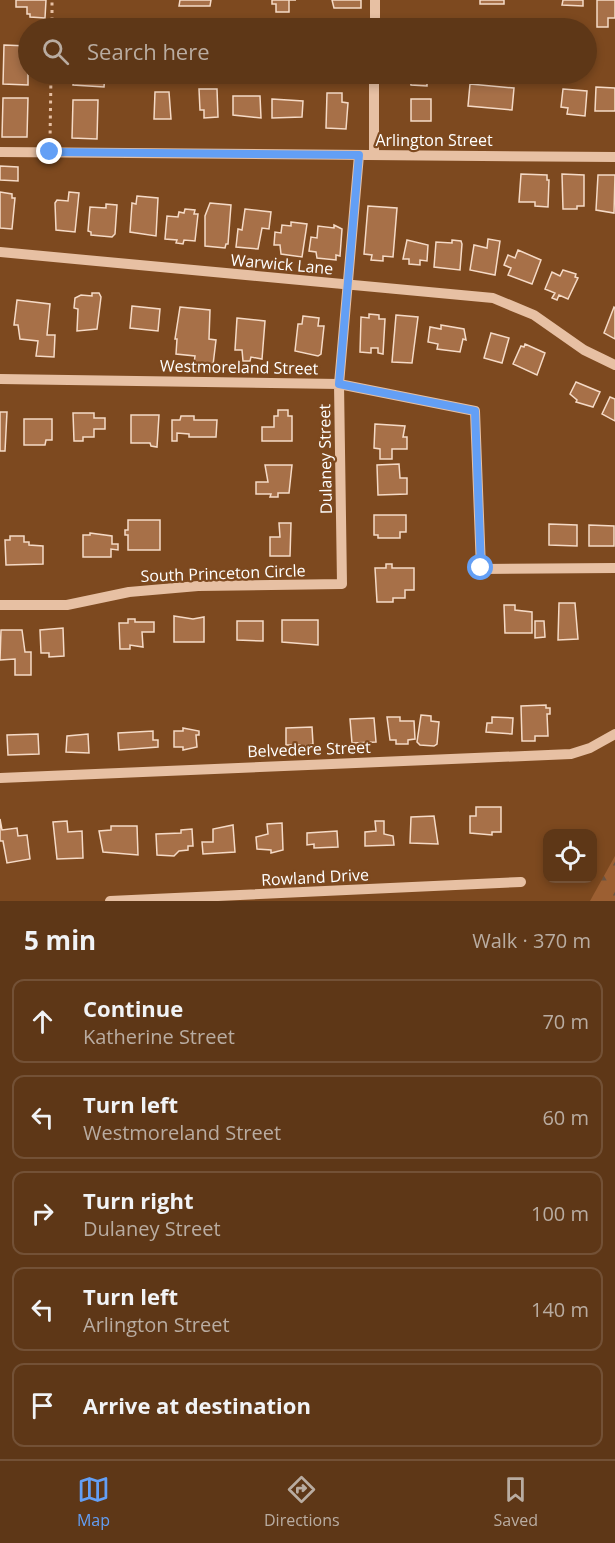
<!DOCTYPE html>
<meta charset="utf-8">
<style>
:root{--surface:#5e3717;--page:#674224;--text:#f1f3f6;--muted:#b9aca1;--line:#735136;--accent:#639ff5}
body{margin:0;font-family:"Open Sans",sans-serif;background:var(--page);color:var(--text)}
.controls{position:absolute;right:18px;bottom:18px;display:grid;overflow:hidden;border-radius:12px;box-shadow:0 3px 9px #0003}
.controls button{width:54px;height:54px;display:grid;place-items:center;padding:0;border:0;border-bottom:2px solid var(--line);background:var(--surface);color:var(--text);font:30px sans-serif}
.stop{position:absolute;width:18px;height:18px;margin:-14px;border:4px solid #639ff5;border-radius:50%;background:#fff}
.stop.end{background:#639ff5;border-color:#fff;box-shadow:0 2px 6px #0008}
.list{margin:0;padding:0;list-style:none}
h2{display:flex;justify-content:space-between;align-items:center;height:78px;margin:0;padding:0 24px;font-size:26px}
h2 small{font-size:20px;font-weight:400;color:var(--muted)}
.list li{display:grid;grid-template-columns:39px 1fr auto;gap:18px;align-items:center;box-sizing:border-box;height:84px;margin:0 12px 12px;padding:0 12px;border:2px solid var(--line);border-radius:12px}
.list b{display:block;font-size:22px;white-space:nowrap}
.list p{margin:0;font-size:20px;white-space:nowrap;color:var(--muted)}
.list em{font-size:20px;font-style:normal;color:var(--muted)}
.icon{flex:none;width:33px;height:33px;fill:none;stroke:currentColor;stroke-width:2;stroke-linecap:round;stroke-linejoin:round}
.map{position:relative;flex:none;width:615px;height:901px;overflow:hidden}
.search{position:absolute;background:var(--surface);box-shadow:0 3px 9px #0003;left:18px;right:18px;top:18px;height:66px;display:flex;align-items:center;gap:15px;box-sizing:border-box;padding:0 21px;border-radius:33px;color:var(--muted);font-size:22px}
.sheet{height:558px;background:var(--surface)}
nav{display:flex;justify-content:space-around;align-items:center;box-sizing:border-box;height:84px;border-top:2px solid var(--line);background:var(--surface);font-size:16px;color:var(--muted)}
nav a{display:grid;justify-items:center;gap:3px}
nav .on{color:var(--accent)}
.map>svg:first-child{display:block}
.forest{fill:url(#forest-firs)}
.building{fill:#a77048;stroke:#f5dac6;stroke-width:1.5}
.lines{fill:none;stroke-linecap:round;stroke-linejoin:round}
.path{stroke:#e7c0a3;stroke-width:3;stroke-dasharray:3 4.5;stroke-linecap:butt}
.minor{stroke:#e7c0a3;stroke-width:10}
.route{stroke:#639ff5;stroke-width:8}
.labels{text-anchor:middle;stroke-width:4.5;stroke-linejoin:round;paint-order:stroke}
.street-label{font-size:16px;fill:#fff;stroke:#7d491f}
</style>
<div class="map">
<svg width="615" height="901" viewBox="0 0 615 901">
<defs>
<pattern id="forest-firs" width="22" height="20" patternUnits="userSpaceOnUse" patternTransform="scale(1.5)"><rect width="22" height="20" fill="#9c5f32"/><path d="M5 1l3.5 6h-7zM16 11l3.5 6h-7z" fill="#6c5442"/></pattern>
</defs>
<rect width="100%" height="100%" fill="#7d491f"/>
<path class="forest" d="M615,856V901H590Z"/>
<path class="building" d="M16,0H46L45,18L30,17V14H27V7H16Z
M180,0H211L210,6H179Z
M272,0H296H289V12H276V4H272Z
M332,0H361V8H334Z
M480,0H504V4H480Z
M563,0H583V6L562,5Z
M597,0H615V18H608V27H597Z
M4,45L28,46V85L3,84Z
M74,74H105L104,87L73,85Z
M409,74H427V86L411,85Z
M470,84L514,88L512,110L468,106Z
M596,87L615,88V111H595Z
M199,89H217L218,117L204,118V110H200Z
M563,89L587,91L585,116L567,114L568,108L561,107Z
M155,92H169L171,119H154Z
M327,93H342V102L348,103L346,129L326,128Z
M233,96H260L261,118L233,115Z
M3,98H28L27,137H2Z
M272,99L303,101L302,117L272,118Z
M411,99H431V121H411Z
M73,100H98L97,139L72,138Z
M0,166L18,167V181L0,180Z
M521,174L547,175V180H549L548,207L535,206V202H519Z
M562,174L584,175V206H577V209H563Z
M598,175H615L614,213L596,210Z
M0,192L12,194V198H15L12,229L0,228Z
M69,192L79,193L75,232L56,230L55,203L57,200L68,201Z
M137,196L158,198L156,236L130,232L132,203L136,204Z
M210,203L231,205L228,244H226L225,248L205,246V216Z
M106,204L117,205L115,234L112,237L91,235V232L88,231L90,207L106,208Z
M368,206L397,208L393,257L383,256V261L371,260L372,255L364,254Z
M185,209L195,210L194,214H198L195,241L184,240L183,244L176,243L177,240L165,239L167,216L178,217L179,212L184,213Z
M245,209L271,212L269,229L262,228L258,249L236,247L238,229L242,230Z
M291,222L307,224L302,257L281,254L280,245H274L275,232L281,233L282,225L291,226Z
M334,225L342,229L340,256L336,255V260L317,258L316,252L309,251L311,237L317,238L318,226L334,228Z
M488,239L500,241L495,275L470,270L474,245L487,248Z
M407,240L428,245L427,261L420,260V265L409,264V259H403Z
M452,240L461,241L462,244L460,270L434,267L436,242L452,243Z
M518,250L541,260L532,284L508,275L511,268L504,265L508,255L515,258Z
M563,270L576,274L575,277L578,278L568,299L559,295L557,300L552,298L555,293L545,289L552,272L560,276Z
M92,293H99L101,297L97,329L77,331L78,309L74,308L75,298L81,295L92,296Z
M17,300L50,304L47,335H55L54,357L36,356L38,341L20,339L18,325H14Z
M132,306L160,309L158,331L130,328Z
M180,307L210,310L209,339L216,340L213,365L194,363L195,356L176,354L177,339H175Z
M614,307L615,308V339L604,333Z
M369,314L379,315V319H385L383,354L378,353V348H371V353L360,352L361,317L369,318Z
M396,315L418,317L412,363L392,362Z
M303,316L319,318L318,326H324L321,354L318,356L295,351L298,324H302Z
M237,318L265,321L262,359L251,357L250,361H243L242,350H235Z
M441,325L464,329L466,340L463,339L460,352L437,349L438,344L428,342L430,327L441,329Z
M491,333L509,338L502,363L484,358Z
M525,344L545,353L537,375L513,364L521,346L524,347Z
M576,382L600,392L593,407L576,402L577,400L570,394Z
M610,397L615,399V421L602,414Z
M278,410H288V416H292V441H262V427H274V416H278Z
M0,412H7L5,451H0Z
M73,413H94V418H105V429H94V437H83V441H74Z
M131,415H159L157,447L151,446L150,443H131Z
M181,416H194V420H217L216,437H189V434L177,433V441H172V420H180Z
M24,419H52V440H46L45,445H24Z
M375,424L405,426L403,437H407V449H392V459H380V449L374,448Z
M399,464L400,478H407V494L378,495L377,465Z
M265,465H292L289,493H278V497H270L271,494H256V482H268Z
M374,515H406V532H400V538H378V535H374Z
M128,520H160V550H128V535H125V530H128Z
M279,523H291L290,556H270V537H280Z
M549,524L577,525V546L549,545Z
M589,525L614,526V546H589Z
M90,533L112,536V544H118V550L111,549V557H83V535H90Z
M10,536H24V542H29V545L43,546V564L6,565L5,540H10Z
M386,564H392V568H414V590H405V598H393V602H377L375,568H386Z
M559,603H575L578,639L558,640Z
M504,605H515V610L532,612V633H505Z
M174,616L193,619L204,617V642H174Z
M128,619H135V622H154V632H142L143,647L130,645V649H120L119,623H128Z
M282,620H318V645L282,642Z
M237,621H263V641L237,640Z
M535,621H544L545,637L535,638Z
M63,628L64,656L49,657V653H41L40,630Z
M1,630H22L25,652H31V675H15V659L0,660Z
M546,705V708H550V714H547L548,736H535V741H522L521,706Z
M421,715L431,716V721L439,722L437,744L434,746L420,745L417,742Z
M387,717H400V721H414L415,739L408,740V744H396V740H390Z
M492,717L513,718L512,734L486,732L487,723H492Z
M374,718L376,742L352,743L350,719Z
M312,727L313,744L300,747V745H286V728Z
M183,728L199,731V735H196L197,747L183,750V747H174V731H183Z
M153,731V740H158V747L119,750L118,733Z
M38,734L39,754L8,755L7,735Z
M88,734L89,753L66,752L67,736Z
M476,807H501V832H492V835L470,833V816H476Z
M434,816L438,844L410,843L411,817Z
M0,819L2,830L17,828L18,836L27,835L30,859L7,863L3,841H0Z
M67,821L68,832L82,831L83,858L57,859L53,822Z
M375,821H384V834L393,836L394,845L365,846V832L376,831Z
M282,823L283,850L271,853V850L257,849L256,837L268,834L267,824Z
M233,825L235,852L203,854L202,842H213V829Z
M111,826H137L138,855L103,852L99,831L111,830Z
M192,829L193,846H188V850L179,851L174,856L157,855L156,834L181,833V830Z
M337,831L338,847L314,848V844L307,845V833Z"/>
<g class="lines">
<path class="path" d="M52,28V0
M50,141L51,74"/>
<path class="minor" d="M375,28V0
M0,152L615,157
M374,155V74
M0,252L493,298L534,315L584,350L615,365
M0,379L339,384L475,411L481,569L615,568
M0,605H67L129,592L198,586L342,584L339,384L359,155
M0,778L571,754L590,748L615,734
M110,901L521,882"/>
</g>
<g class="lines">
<path class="route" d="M50,152L359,155L339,384L475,411L481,568"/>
</g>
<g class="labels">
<g class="street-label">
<text x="434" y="146">Arlington Street</text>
<text transform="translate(282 264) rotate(5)" y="6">Warwick Lane</text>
<text transform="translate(239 367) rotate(1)" y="6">Westmoreland Street</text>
<text transform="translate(325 459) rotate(-91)" y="6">Dulaney Street</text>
<text transform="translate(223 573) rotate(-2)" y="6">South Princeton Circle</text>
<text transform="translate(309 749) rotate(-2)" y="6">Belvedere Street</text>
<text transform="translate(315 877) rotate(-3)" y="6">Rowland Drive</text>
</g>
</g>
</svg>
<div class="controls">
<button><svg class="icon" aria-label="locate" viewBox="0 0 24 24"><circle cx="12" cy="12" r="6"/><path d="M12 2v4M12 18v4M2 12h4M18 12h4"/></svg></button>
</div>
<div class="stop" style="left:481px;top:568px"></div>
<div class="stop end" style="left:50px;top:152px"></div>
<div class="search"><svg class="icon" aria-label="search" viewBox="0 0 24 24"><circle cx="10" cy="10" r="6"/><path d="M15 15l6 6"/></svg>Search here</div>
</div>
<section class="sheet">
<h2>5 min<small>Walk · 370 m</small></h2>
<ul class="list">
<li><svg class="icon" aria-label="ahead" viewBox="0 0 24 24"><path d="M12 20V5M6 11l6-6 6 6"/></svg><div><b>Continue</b><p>Katherine Street</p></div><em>70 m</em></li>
<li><svg class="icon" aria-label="left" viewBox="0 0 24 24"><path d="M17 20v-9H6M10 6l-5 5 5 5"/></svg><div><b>Turn left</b><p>Westmoreland Street</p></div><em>60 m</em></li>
<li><svg class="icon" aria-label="right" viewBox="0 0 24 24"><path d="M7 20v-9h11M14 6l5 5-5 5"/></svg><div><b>Turn right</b><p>Dulaney Street</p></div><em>100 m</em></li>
<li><svg class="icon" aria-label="left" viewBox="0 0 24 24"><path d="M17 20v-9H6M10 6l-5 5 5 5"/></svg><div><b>Turn left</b><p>Arlington Street</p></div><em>140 m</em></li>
<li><svg class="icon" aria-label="arrive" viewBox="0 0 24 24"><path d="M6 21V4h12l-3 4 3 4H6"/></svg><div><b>Arrive at destination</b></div></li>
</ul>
</section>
<nav>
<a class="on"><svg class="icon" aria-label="map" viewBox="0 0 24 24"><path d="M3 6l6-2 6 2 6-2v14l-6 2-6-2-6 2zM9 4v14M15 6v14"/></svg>Map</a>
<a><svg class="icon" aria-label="directions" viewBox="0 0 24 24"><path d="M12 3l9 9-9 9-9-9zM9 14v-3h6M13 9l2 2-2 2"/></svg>Directions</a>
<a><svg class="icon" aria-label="saved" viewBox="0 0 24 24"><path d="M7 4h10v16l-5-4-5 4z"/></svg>Saved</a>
</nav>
